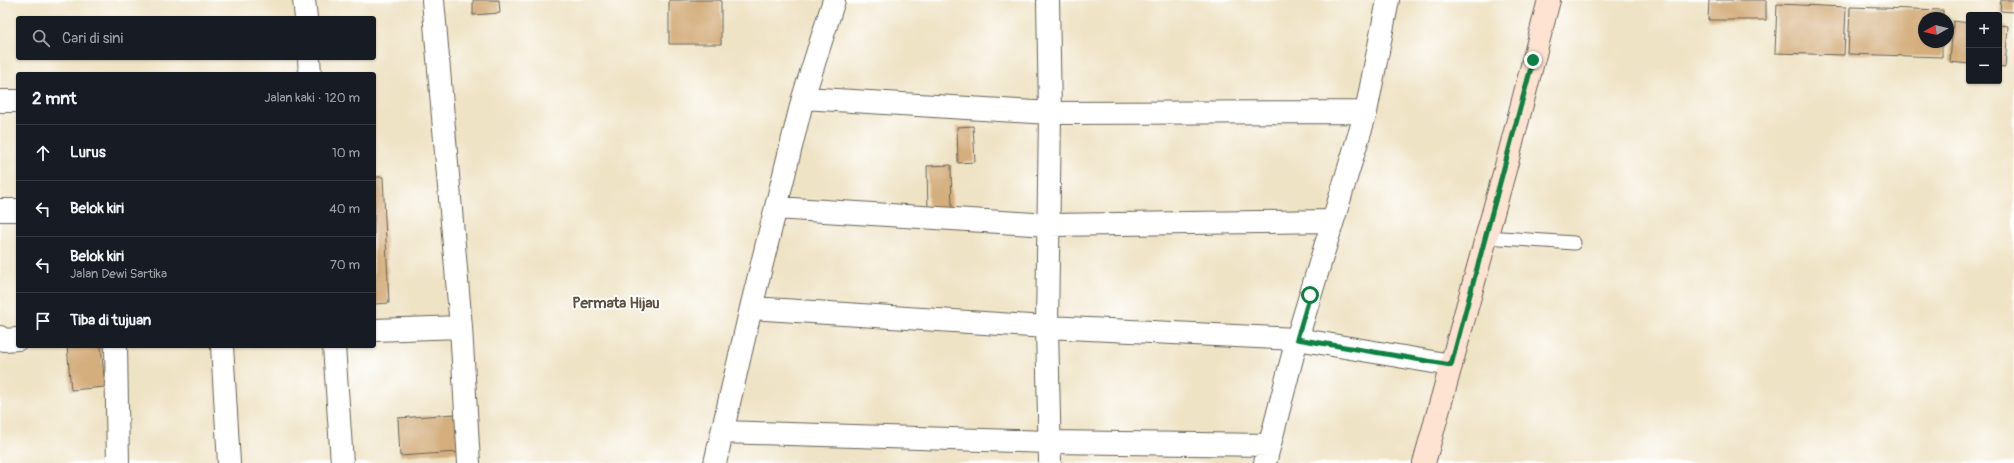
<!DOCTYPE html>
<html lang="id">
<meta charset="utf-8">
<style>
:root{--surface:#171b24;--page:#20242c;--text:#f1f3f6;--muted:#9ea1a6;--line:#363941}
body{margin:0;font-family:Pangolin,sans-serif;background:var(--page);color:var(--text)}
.controls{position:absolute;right:12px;top:12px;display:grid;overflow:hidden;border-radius:4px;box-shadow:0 1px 3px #0004}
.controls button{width:36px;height:36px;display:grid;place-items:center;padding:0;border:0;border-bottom:1px solid var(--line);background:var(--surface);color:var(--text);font:20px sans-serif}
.compass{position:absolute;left:1918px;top:12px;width:36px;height:36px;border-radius:50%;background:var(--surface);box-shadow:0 1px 3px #0004;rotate:262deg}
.stop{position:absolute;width:12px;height:12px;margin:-9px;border:3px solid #0b8043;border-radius:50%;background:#fff}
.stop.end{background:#0b8043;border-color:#fff;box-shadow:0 1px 4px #0008}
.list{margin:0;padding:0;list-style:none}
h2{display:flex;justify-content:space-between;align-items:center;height:52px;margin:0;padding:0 16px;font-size:17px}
h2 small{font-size:13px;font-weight:400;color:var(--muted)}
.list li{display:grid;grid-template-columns:26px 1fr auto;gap:12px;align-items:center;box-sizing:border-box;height:56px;padding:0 16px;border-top:1px solid var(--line)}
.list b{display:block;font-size:15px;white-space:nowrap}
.list p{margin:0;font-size:13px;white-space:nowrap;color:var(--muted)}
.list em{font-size:13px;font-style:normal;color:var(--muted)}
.icon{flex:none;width:22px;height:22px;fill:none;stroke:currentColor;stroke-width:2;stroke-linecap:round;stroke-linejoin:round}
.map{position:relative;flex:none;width:2014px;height:463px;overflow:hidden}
.search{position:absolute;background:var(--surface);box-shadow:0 1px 3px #0004;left:16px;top:16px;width:360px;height:44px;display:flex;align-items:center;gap:10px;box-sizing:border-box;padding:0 14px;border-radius:4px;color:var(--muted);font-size:15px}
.panel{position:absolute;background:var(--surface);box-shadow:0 1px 3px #0004;left:16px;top:72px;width:360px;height:276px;border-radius:4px}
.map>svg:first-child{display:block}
.building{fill:#d4ae7d}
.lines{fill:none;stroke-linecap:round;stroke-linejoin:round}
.service-casing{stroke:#666257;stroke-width:15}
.minor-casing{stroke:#666257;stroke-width:24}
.secondary-casing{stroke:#666257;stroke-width:24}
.service{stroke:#fff;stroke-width:13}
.minor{stroke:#fff;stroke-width:22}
.secondary{stroke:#fee3d2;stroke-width:22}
.route{stroke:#0b8043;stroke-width:5}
.labels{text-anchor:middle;stroke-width:3.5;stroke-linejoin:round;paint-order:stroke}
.neighbourhood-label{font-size:15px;font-weight:bold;fill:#5c4f3e;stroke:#fff}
</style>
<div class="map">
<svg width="2014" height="463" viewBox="0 0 2014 463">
<rect width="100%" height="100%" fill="#fff"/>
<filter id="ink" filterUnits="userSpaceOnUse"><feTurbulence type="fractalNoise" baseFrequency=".025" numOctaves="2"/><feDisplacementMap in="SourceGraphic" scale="8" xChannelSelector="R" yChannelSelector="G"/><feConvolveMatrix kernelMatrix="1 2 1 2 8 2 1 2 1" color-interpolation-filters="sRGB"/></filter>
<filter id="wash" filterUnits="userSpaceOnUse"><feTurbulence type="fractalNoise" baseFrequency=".012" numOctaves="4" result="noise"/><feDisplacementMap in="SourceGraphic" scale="16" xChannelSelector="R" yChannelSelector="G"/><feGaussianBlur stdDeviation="0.9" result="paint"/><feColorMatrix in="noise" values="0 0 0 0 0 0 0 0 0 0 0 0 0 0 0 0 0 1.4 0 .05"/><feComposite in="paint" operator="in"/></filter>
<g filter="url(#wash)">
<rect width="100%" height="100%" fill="#efe3c5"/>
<g id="blocks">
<path class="building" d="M473,0H499L500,13L473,15Z
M669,0H721V44H669Z
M1709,0H1766V20H1708Z
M2001,0H2014V12L2000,11Z
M1777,4L1846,7L1844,55L1775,53Z
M1850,7L1943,10V18H1924V42H1942V57L1848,54Z
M1953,21L1969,23V64L1950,62Z
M1999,25L2008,26L2005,67L1999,66Z
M973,126L975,162L958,163L957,127Z
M951,165L952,210L928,212L927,166Z
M374,177H383L389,303L374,304Z
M67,346H101L105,387L71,390Z
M456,414L458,452L400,456L398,418Z"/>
</g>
</g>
<g filter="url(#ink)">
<use href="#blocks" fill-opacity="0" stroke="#666257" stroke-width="1"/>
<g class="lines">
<g class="service-casing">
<path id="service" d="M1486,237L1574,243"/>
</g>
<g class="minor-casing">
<path id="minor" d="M304,0L306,18
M433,0L461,327L469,463
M1048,0L1050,113L1047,327L1050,463
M309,58L310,74
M803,98L1050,113L1366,112
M0,101H18
M776,208L1049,225L1333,221
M0,210H18
M751,308L1047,327L1297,339L1451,365
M374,330L461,327
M0,337L4,340L18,339
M116,346L118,463
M222,346L229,463
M334,346L342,463
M722,432L1049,442L1270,445
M715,463L751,308L803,98L834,0
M1265,463L1297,339L1366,112L1388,0"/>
</g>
<g class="secondary-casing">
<path id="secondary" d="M1424,463L1506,166L1549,0"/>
</g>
<use href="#service" class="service"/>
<use href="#minor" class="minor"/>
<use href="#secondary" class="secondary"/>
</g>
</g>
<g class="lines" filter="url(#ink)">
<path class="route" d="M1310,295L1297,339L1451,365L1533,60"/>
</g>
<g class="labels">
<g class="neighbourhood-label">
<text x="616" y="308">Permata Hijau</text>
</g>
</g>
</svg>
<div class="controls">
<button>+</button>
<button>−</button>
</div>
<svg class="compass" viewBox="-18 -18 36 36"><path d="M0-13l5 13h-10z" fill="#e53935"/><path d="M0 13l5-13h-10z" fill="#9ea1a6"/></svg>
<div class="stop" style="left:1310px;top:295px"></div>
<div class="stop end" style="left:1533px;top:60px"></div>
<div class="search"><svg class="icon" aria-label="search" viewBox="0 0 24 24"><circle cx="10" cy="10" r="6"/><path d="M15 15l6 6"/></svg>Cari di sini</div>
<section class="panel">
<h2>2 mnt<small>Jalan kaki · 120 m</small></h2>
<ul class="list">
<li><svg class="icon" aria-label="ahead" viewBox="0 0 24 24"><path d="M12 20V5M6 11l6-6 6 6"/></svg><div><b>Lurus</b></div><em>10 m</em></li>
<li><svg class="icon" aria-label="left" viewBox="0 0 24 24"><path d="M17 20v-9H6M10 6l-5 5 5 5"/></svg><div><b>Belok kiri</b></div><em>40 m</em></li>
<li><svg class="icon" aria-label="left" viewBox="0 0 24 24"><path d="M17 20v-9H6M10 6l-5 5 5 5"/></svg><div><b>Belok kiri</b><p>Jalan Dewi Sartika</p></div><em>70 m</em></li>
<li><svg class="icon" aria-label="arrive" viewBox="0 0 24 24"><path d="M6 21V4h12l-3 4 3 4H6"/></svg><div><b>Tiba di tujuan</b></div></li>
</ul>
</section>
</div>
